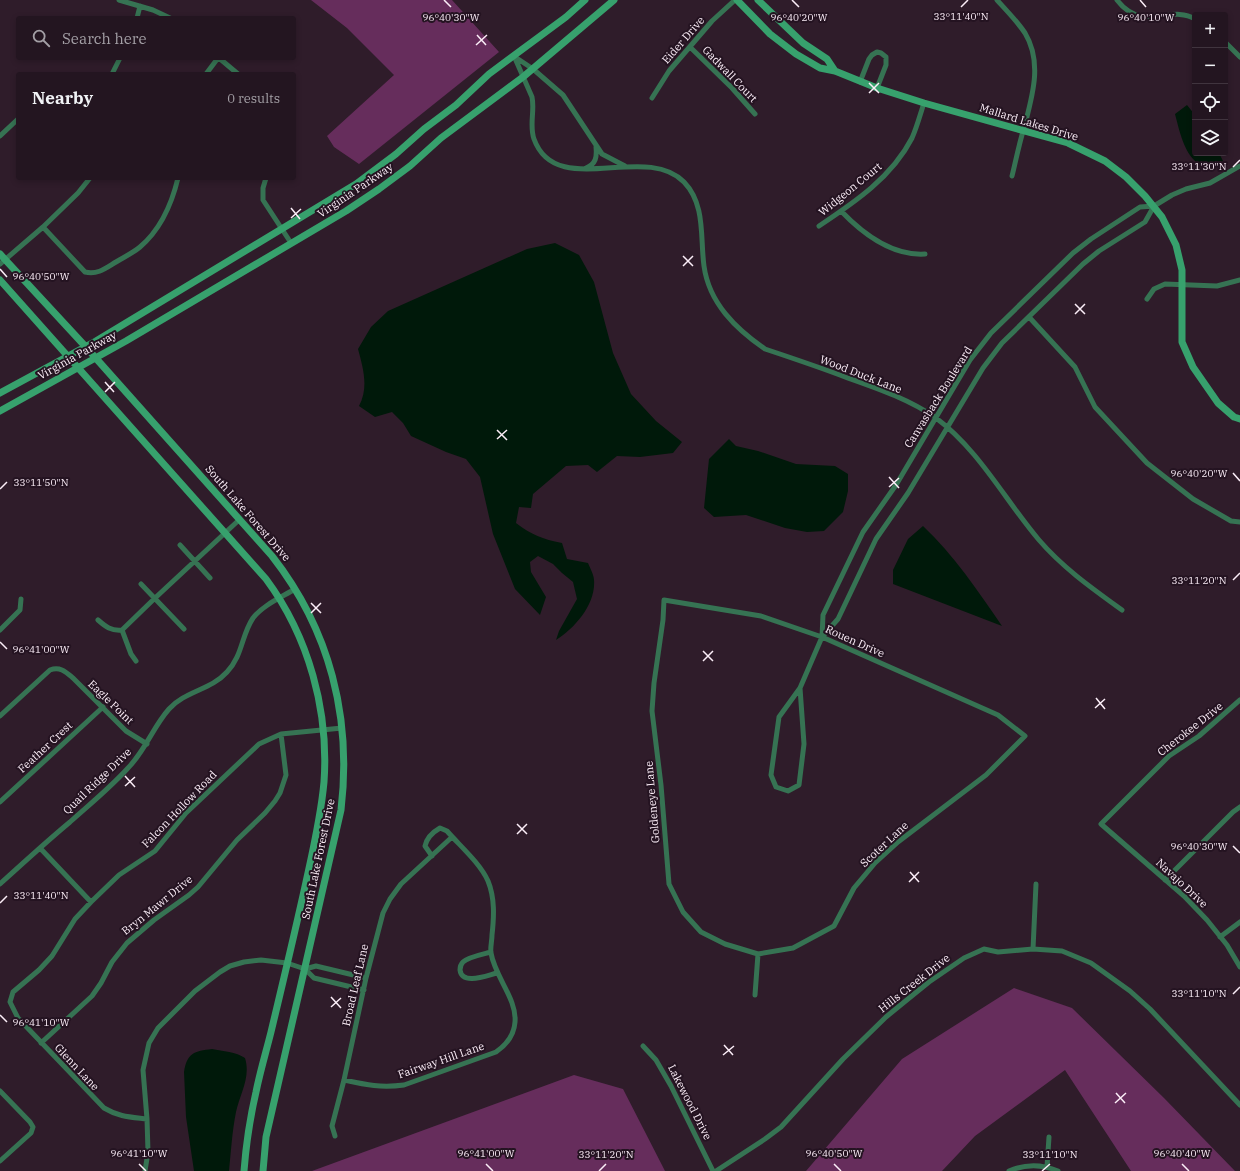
<!DOCTYPE html>
<meta charset="utf-8">
<style>
:root{--surface:#231520;--page:#2f222d;--text:#f1f3f6;--muted:#a39fa5;--line:#40343e}
body{margin:0;font-family:"IBM Plex Serif",serif;background:var(--page);color:var(--text)}
.controls{position:absolute;right:12px;top:12px;display:grid;overflow:hidden;border-radius:4px;box-shadow:0 2px 6px #0003}
.controls button{width:36px;height:36px;display:grid;place-items:center;padding:0;border:0;border-bottom:1px solid var(--line);background:var(--surface);color:var(--text);font:20px sans-serif}
.list{margin:0;padding:0;list-style:none}
h2{display:flex;justify-content:space-between;align-items:center;height:52px;margin:0;padding:0 16px;font-size:17px}
h2 small{font-size:13px;font-weight:400;color:var(--muted)}
.icon{flex:none;width:22px;height:22px;fill:none;stroke:currentColor;stroke-width:2;stroke-linecap:round;stroke-linejoin:round}
.map{position:relative;flex:none;width:1240px;height:1171px;overflow:hidden}
.search{position:absolute;background:var(--surface);box-shadow:0 2px 6px #0003;left:16px;top:16px;width:280px;height:44px;display:flex;align-items:center;gap:10px;box-sizing:border-box;padding:0 14px;border-radius:4px;color:var(--muted);font-size:15px}
.panel{position:absolute;background:var(--surface);box-shadow:0 2px 6px #0003;left:16px;top:72px;width:280px;height:108px;border-radius:4px}
.map>svg:first-child{display:block}
.green{fill:#662d5c}
.water{fill:#00190a}
.lines{fill:none;stroke-linecap:round;stroke-linejoin:round}
.street{stroke:#367353;stroke-width:5}
.secondary{stroke:#37a16d;stroke-width:7}
.ticks{fill:none;stroke:#fceef8;stroke-width:1.5}
.labels{text-anchor:middle;stroke-width:4;stroke-linejoin:round;paint-order:stroke}
.street-label{font-size:11px;fill:#fceef8;stroke:#241321}
.ticks-label{font-size:10px;text-anchor:middle;fill:#fceef8;stroke:#241321;stroke-width:4;stroke-linejoin:round;paint-order:stroke}
</style>
<div class="map">
<svg width="1240" height="1171" viewBox="0 0 1240 1171">
<rect width="100%" height="100%" fill="#2f1c2a"/>
<path class="green" d="M311,0H452L499,52L359,164L334,147L327,136L394,75L347,28Z
M1014,988L1072,1008L1164,1098L1235,1171H1131L1065,1070L975,1136L942,1171H806L902,1059Z
M574,1075L623,1089L665,1171H312Z"/>
<path class="water" d="M1187,105L1195,115V153H1219L1223,161L1210,168C1207,166 1202,165 1198,163C1184,154 1179,129 1175,114Z
M555,243L579,255L594,282L613,353L631,394L656,421L682,442L673,453L640,457L617,456L597,472L588,465L566,466L533,494L531,508L519,507L516,523C532,535 542,539 562,543L567,559L588,563C590,568 594,575 594,580C596,604 575,628 556,640L559,631L577,599L573,582L562,573L553,564L538,556L530,562L531,572L546,597L540,615L515,589L493,534L480,477L466,459L446,452L411,436L403,423L392,412L375,417L359,406C369,387 363,368 358,349L371,327L388,311L527,249Z
M729,439L736,446L758,451L796,464L835,466L848,474V491L843,512L824,531L807,532L785,528L746,515L714,517L704,508L709,459Z
M923,526C954,555 978,591 1002,626L893,584V570L908,539Z
M212,1049C223,1051 236,1052 245,1058C251,1077 240,1094 236,1112C232,1132 231,1152 229,1171H194L186,1117L184,1072C187,1053 194,1051 212,1049Z"/>
<g class="lines">
<path class="street" d="M119,0L153,10L170,18
M997,0C1006,10 1017,21 1025,33C1043,63 1032,97 1024,128C1019,144 1016,160 1012,176
M1117,0C1142,33 1171,4 1195,19
M137,18L140,6
M1225,42L1240,57
M690,47L732,88L755,114
M514,56L532,97C535,111 529,125 534,139C556,200 645,142 684,182C706,205 700,238 704,266C709,303 736,329 765,349C792,358 819,367 845,377C876,388 909,399 936,418C979,450 1005,500 1039,540C1063,568 1093,589 1122,610
M515,57L533,69L563,95L602,154L625,166
M219,58L238,74
M112,74L120,58
M206,74L218,58
M860,82L869,59L872,55L877,52L881,53L886,57V65L877,88
M652,98L669,71L712,21L735,0
M0,136L18,119
M586,168C596,164 597,157 596,147
M266,178L263,188V200L291,243
M841,211C863,234 892,256 925,254
M819,226C855,202 892,177 912,138C917,127 920,115 924,103
M43,227L85,272C98,275 106,268 116,262C124,257 133,253 140,247C160,230 172,203 178,178
M0,264L43,227L78,193L90,178
M1147,299L1154,289L1165,284L1217,286L1240,280
M1029,317L1075,367L1095,407L1147,463L1193,499L1231,521L1240,522
M180,545L210,578
M141,584L184,629
M664,600L761,616L822,637L998,715L1025,736L986,775L898,842L875,863L854,888L834,926L793,948L758,954L725,944L701,932L683,912L669,884L661,785L652,711L654,683L663,620Z
M98,620C106,627 111,631 122,630
M0,630L20,610L21,599
M822,637L823,615L863,532L896,485L970,360L991,333L1073,253L1091,239L1140,207L1154,206L1172,195L1186,189L1210,183L1240,166
M136,661L131,654L122,630L154,599L240,519
M800,688L779,717L771,775L776,787L788,791L799,785L804,744L800,688L822,637L838,619L876,539L908,493L983,368L1002,343L1083,264L1099,251L1145,222L1154,206
M1240,700L1199,736L1169,756L1101,824L1184,896L1207,920L1227,945L1240,967
M0,716L50,670C60,666 66,672 73,678L126,731L147,744
M0,802L103,707
M40,848L91,902
M1165,880L1233,812L1240,807
M0,884C23,863 46,842 70,822C90,804 110,788 128,768C145,751 153,727 169,709C185,691 211,690 227,672C243,655 241,636 253,618C263,605 282,597 295,589
M1220,937L1240,922
M1033,949L1036,884
M491,952C484,954 468,957 463,962C461,964 460,967 460,970C462,986 488,975 497,973
M305,969L316,966L366,978
M755,995L758,954
M41,1043L92,996L101,983L112,962L127,943L154,920L189,895L198,887L237,840L265,813L275,801L280,793L286,775L281,734
M643,1046L656,1060L671,1086L713,1171
M344,1080C367,1085 381,1088 404,1085L496,1052C506,1045 514,1036 515,1022C517,999 495,977 491,953C490,948 492,941 492,935C494,917 495,898 488,881C480,863 460,846 447,831L440,828C433,832 427,837 425,846L432,856
M0,1091L30,1122L33,1127L31,1133L0,1161
M147,1119C130,1117 119,1117 104,1108L18,1018L10,1002L13,992L39,970L52,956L75,919L91,902L119,875L155,851L186,813L259,744L281,734L342,728
M335,1136L332,1126L344,1080L366,978L383,913L390,899L401,884L452,837
M1047,1167L1049,1137
M145,1171L148,1152L147,1119L143,1070L149,1043L158,1028L195,991L220,972L230,966L244,962L261,960L287,963L305,969L314,978L364,990
M716,1171L765,1139L781,1127L843,1059L886,1017L908,999L929,982L964,958L984,949L998,952L1033,949L1062,951L1091,963L1130,991L1150,1009L1240,1105
M1009,1171C1025,1164 1042,1164 1058,1171"/>
<path class="secondary" d="M737,0L770,34L796,54L820,68L835,71L877,88L924,103L1068,143L1105,161L1126,177L1145,196L1162,217L1176,245L1182,270V342L1193,367L1218,403L1234,417L1240,419
M758,0L803,43L827,59L835,71
M0,254L85,346L272,556C330,630 352,718 341,810L266,1137L263,1171
M0,280L266,579C309,637 329,711 324,782C321,816 313,850 306,882C295,932 283,982 271,1032C266,1052 260,1072 256,1092C250,1118 246,1145 244,1171
M0,393L96,341L356,184L396,154L424,129L456,105L489,74L566,17L585,0
M0,411L126,341L346,211L379,189L410,166L441,138L523,77L614,0"/>
</g>
<path class="ticks" d="M444,0L451,7M792,0L799,7M1140,0L1146,7M961,7L968,0M477,35L486,45M476,45L487,35M869,83L879,93M869,93L879,83M1233,167L1240,160M291,208L300,219M291,218L301,209M683,256L693,266M683,266L693,256M0,269L7,277M1075,304L1085,314M1075,314L1085,304M105,382L114,392M105,392L115,382M497,430L507,440M497,439L507,430M1233,473L1240,481M889,477L899,488M889,487L899,478M0,489L7,482M1233,580L1240,573M311,603L321,613M311,613L321,603M0,642L7,649M703,651L713,661M703,661L713,651M1096,698L1105,709M1095,708L1105,699M125,776L135,787M125,786L135,777M517,824L527,834M517,834L527,824M1233,846L1240,853M910,872L919,882M909,882L919,872M0,903L7,896M1233,994L1240,987M331,997L341,1008M331,1007L341,998M0,1015L7,1022M724,1045L733,1055M723,1055L734,1046M1116,1093L1125,1103M1115,1103L1126,1093M139,1164L146,1171M486,1164L493,1171M834,1164L841,1171M1182,1164L1189,1171M599,1171L606,1164M1042,1171L1050,1164"/>
<g class="labels">
<g class="street-label">
<text transform="translate(683 40) rotate(-49)" y="4">Eider Drive</text>
<text transform="translate(730 74) rotate(46)" y="4">Gadwall Court</text>
<text transform="translate(1029 122) rotate(17)" y="4">Mallard Lakes Drive</text>
<text transform="translate(850 189) rotate(-39)" y="4">Widgeon Court</text>
<text transform="translate(355 190) rotate(-34)" y="4">Virginia Parkway</text>
<text transform="translate(77 355) rotate(-29)" y="4">Virginia Parkway</text>
<text transform="translate(861 374) rotate(21)" y="4">Wood Duck Lane</text>
<text transform="translate(938 397) rotate(-58)" y="4">Canvasback Boulevard</text>
<text transform="translate(248 513) rotate(49)" y="4">South Lake Forest Drive</text>
<text transform="translate(855 641) rotate(24)" y="4">Rouen Drive</text>
<text transform="translate(111 702) rotate(44)" y="4">Eagle Point</text>
<text transform="translate(1190 729) rotate(-38)" y="4">Cherokee Drive</text>
<text transform="translate(45 747) rotate(-43)" y="4">Feather Crest</text>
<text transform="translate(97 781) rotate(-44)" y="4">Quail Ridge Drive</text>
<text transform="translate(652 802) rotate(-95)" y="4">Goldeneye Lane</text>
<text transform="translate(179 809) rotate(-46)" y="4">Falcon Hollow Road</text>
<text transform="translate(884 844) rotate(-43)" y="4">Scoter Lane</text>
<text transform="translate(318 859) rotate(-78)" y="4">South Lake Forest Drive</text>
<text transform="translate(1182 883) rotate(43)" y="4">Navajo Drive</text>
<text transform="translate(157 905) rotate(-39)" y="4">Bryn Mawr Drive</text>
<text transform="translate(914 983) rotate(-38)" y="4">Hills Creek Drive</text>
<text transform="translate(355 985) rotate(-77)" y="4">Broad Leaf Lane</text>
<text transform="translate(441 1060) rotate(-19)" y="4">Fairway Hill Lane</text>
<text transform="translate(77 1067) rotate(47)" y="4">Glenn Lane</text>
<text transform="translate(690 1102) rotate(63)" y="4">Lakewood Drive</text>
</g>
</g>
<g class="ticks-label">
<text x="961" y="20">33°11'40"N</text>
<text x="799" y="21">96°40'20"W</text>
<text x="451" y="21">96°40'30"W</text>
<text x="1146" y="21">96°40'10"W</text>
<text x="1199" y="170">33°11'30"N</text>
<text x="41" y="280">96°40'50"W</text>
<text x="1199" y="477">96°40'20"W</text>
<text x="41" y="486">33°11'50"N</text>
<text x="1199" y="584">33°11'20"N</text>
<text x="41" y="653">96°41'00"W</text>
<text x="1199" y="850">96°40'30"W</text>
<text x="41" y="899">33°11'40"N</text>
<text x="1199" y="997">33°11'10"N</text>
<text x="41" y="1026">96°41'10"W</text>
<text x="139" y="1157">96°41'10"W</text>
<text x="486" y="1157">96°41'00"W</text>
<text x="834" y="1157">96°40'50"W</text>
<text x="1182" y="1157">96°40'40"W</text>
<text x="606" y="1158">33°11'20"N</text>
<text x="1050" y="1158">33°11'10"N</text>
</g>
</svg>
<div class="controls">
<button>+</button>
<button>−</button>
<button><svg class="icon" aria-label="locate" viewBox="0 0 24 24"><circle cx="12" cy="12" r="6"/><path d="M12 2v4M12 18v4M2 12h4M18 12h4"/></svg></button>
<button><svg class="icon" aria-label="layers" viewBox="0 0 24 24"><path d="M12 4l9 5-9 5-9-5zM3 14l9 5 9-5"/></svg></button>
</div>
<div class="search"><svg class="icon" aria-label="search" viewBox="0 0 24 24"><circle cx="10" cy="10" r="6"/><path d="M15 15l6 6"/></svg>Search here</div>
<section class="panel">
<h2>Nearby<small>0 results</small></h2>
<ul class="list">
</ul>
</section>
</div>
